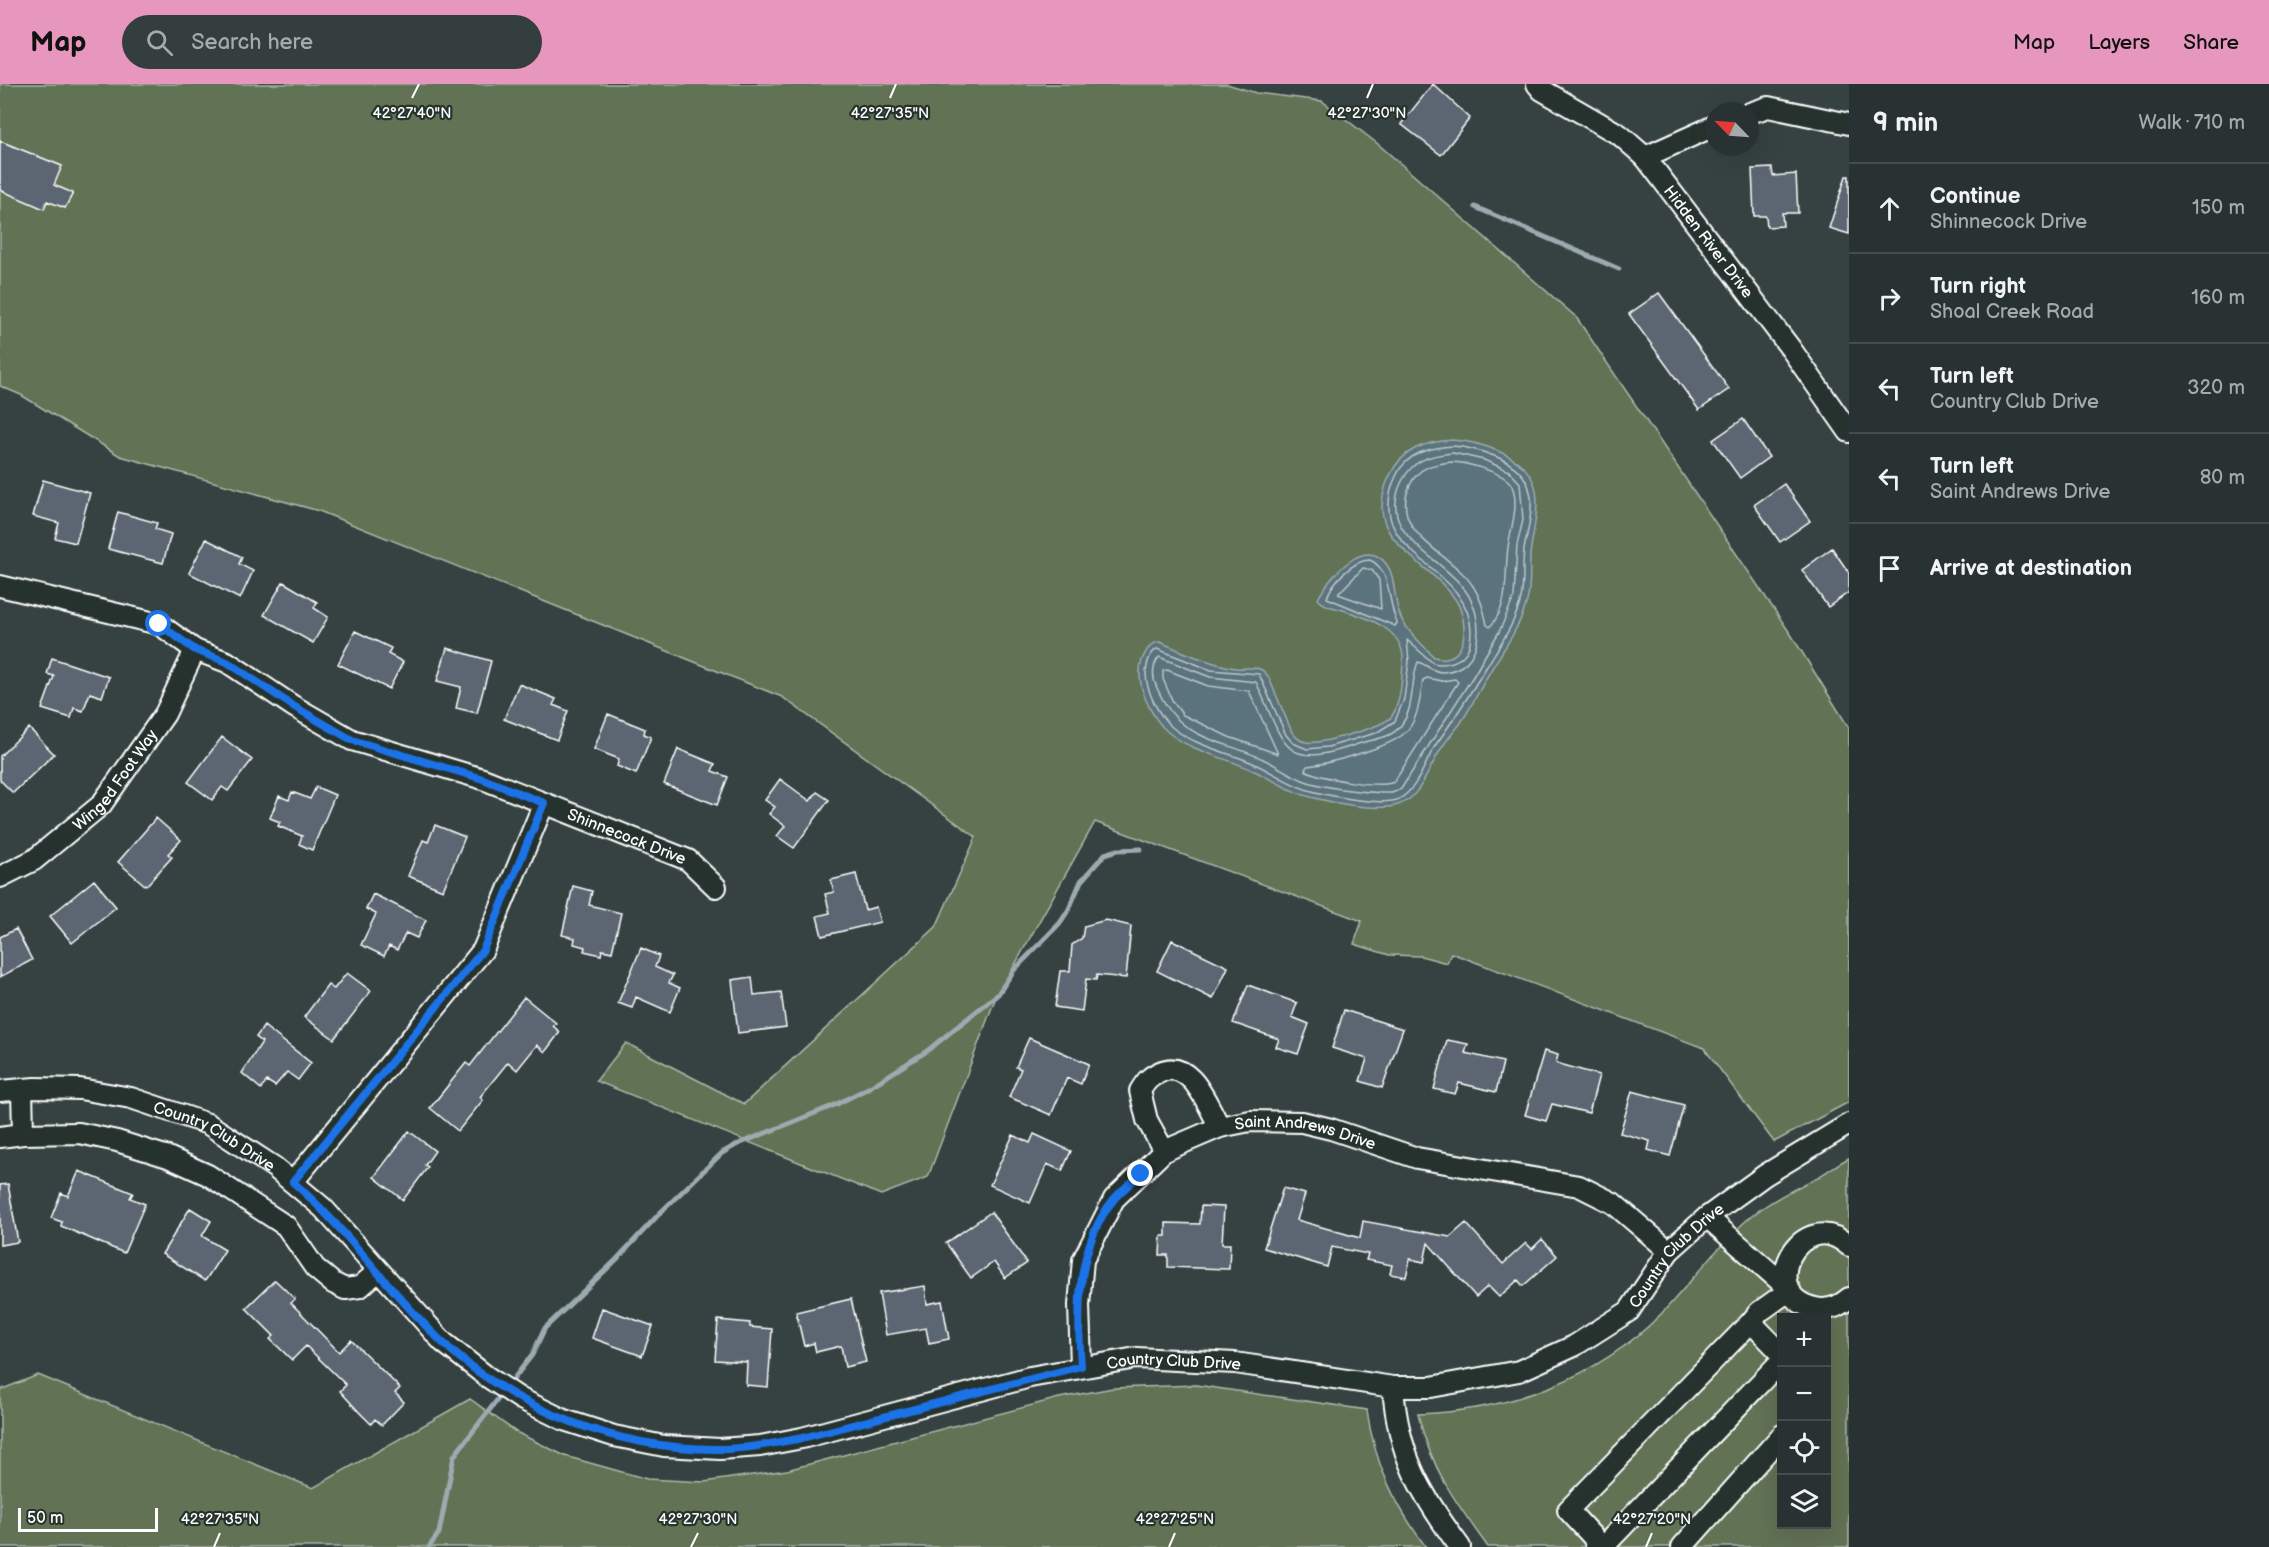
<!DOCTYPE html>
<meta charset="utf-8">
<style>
:root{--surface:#283232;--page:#343e3e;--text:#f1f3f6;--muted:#a5aaac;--line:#444d4d;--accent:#e797bd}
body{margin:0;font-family:"Balsamiq Sans",sans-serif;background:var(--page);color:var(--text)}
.controls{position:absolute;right:18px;bottom:18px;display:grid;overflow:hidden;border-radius:0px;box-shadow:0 6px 24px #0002}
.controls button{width:54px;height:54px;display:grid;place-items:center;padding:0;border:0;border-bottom:2px solid var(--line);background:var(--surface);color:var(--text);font:30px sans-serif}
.compass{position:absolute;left:1705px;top:18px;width:54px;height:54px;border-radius:50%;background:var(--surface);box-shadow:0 6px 24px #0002;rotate:295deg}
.scale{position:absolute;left:18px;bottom:15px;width:140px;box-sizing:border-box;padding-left:6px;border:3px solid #fff;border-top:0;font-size:16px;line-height:21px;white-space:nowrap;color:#fff;-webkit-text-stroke:4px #26332d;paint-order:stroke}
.stop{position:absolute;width:18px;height:18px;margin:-14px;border:4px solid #1a73e8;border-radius:50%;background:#fff}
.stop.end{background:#1a73e8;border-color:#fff;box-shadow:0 2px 6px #0008}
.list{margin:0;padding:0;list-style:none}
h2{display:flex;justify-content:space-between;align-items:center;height:78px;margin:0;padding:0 24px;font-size:26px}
h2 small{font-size:20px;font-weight:400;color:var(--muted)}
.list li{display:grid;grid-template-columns:39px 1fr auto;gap:18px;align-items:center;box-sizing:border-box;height:90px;padding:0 24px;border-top:2px solid var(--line)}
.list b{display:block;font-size:22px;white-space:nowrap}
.list p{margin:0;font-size:20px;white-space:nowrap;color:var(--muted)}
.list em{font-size:20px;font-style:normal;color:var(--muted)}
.icon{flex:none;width:33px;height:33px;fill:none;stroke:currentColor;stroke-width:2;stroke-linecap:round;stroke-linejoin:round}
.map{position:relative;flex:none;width:1849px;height:1463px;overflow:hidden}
header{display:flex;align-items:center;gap:36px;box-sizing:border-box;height:84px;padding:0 30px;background:var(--accent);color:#111}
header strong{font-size:28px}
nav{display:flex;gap:33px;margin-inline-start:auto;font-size:21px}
.search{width:420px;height:54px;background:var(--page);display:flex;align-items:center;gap:15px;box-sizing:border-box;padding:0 21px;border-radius:33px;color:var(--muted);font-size:22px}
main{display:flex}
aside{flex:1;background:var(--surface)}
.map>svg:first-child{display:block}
.green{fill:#627254;stroke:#b0b8aa;stroke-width:1.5;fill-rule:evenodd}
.water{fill:#5a737d;stroke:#9cabb1;stroke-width:1.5}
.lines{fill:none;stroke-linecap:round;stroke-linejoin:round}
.shore{stroke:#bdc7cb;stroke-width:1.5}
.stream{stroke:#9cabb1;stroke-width:5}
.building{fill:#5c6572;stroke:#fff;stroke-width:1.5}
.minor-casing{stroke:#fff;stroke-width:24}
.minor{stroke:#26332d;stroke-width:20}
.route{stroke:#1a73e8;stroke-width:8}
.ticks{fill:none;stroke:#fff;stroke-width:2}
.labels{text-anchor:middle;stroke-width:4.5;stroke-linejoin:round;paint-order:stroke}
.street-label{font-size:16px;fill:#fff;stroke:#26332d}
.ticks-label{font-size:15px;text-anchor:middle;fill:#fff;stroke:#26332d;stroke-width:4.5;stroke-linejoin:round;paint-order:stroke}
</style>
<header>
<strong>Map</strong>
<div class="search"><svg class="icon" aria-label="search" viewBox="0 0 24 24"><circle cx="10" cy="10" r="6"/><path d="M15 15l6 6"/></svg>Search here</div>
<nav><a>Map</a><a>Layers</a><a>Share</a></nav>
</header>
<main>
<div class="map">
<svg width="1849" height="1463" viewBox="0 0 1849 1463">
<rect width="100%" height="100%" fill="#364242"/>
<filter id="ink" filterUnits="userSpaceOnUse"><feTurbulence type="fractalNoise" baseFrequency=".0167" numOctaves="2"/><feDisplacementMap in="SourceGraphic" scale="12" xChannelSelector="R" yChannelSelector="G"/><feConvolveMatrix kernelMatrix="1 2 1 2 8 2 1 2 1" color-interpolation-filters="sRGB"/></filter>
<g filter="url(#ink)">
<path class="green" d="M0,0H1227L1256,9L1322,17L1378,60L1576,233L1792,552L1849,644V1018L1774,1058L1704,964L1451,869L1447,879L1421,872L1389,871L1354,860L1362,837L1095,738L994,918L928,1093L881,1111L596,997L626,959L744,1020L936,843L976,753L782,613L319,427L120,372L21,311L0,302Z
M1849,1074V1463H1488C1456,1419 1431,1385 1418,1330C1507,1327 1598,1295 1661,1230C1691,1199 1716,1163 1748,1135C1769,1117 1793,1106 1818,1093C1829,1087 1838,1079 1849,1074ZM1782,1234H1826V1440H1782Z
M38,1291L313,1404L470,1315L516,1348L565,1372L647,1395L704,1398L787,1386L1059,1314L1113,1304L1196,1301L1367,1326C1374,1379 1395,1421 1426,1463H0V1306Z"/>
<path class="water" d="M1452,356C1469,357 1485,361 1500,368C1548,389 1538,420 1531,463C1528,481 1532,499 1527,517C1521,540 1507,561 1494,581C1482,600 1473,621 1460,640C1454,648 1446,656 1441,665C1429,683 1421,714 1398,721C1377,728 1327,718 1304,711C1283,704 1264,690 1243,682C1219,672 1190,666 1169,649C1151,634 1134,599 1142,576C1146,567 1150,559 1160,558C1185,569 1208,579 1235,584C1250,586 1258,579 1268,592L1292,648C1296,653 1299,657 1306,658C1319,661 1384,643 1392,632C1401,618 1402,594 1403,578C1405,546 1369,534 1343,526C1333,523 1325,523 1318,515C1328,495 1365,449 1387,481C1397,495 1392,519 1403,538C1411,551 1424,562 1434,573C1470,582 1469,535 1455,515C1426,473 1360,457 1389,393C1402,365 1424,358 1452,356Z"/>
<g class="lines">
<path class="shore" d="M1453,362C1468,363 1482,367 1497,373C1539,391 1534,420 1525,460C1521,477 1525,496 1521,514C1516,538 1501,559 1489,579C1472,606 1456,633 1437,659C1425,676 1419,705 1399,715C1382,723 1324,711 1305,705C1285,698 1268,685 1248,677C1223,667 1194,661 1173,644C1159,633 1146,607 1146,589C1147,579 1149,570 1157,565L1211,586L1259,590L1286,651L1293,659L1307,665L1328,663L1376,649L1395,637L1404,615L1409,577L1407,556L1433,579C1443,581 1454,580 1463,572C1470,566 1471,556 1471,547C1469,478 1360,472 1396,392C1407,368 1429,364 1453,362Z
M1453,369L1484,376L1509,387L1520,399L1523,436L1517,461L1514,513L1500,546L1474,591L1401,705L1392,709H1381C1357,707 1331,705 1308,698C1292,693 1278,682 1263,675C1215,653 1180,657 1157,604C1152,594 1152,582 1159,573L1210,593L1256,598C1286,662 1280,688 1361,659C1375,655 1393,654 1402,640C1415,622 1410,598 1418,578C1426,580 1432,588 1442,588C1485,586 1485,533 1465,506C1440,471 1377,452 1401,399C1412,376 1429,371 1453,369Z
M1452,378C1466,379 1506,388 1512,402C1519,419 1512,441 1509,457C1503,487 1512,518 1490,543L1487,541C1484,527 1481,514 1473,502C1451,468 1388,450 1410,401C1419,382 1434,380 1452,378Z
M1370,476C1392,486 1387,517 1397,539L1395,542L1327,514C1331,499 1353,476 1370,476Z
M1363,484L1372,486L1379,496L1381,525L1338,510Z
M1167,586L1208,602L1249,607L1278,670L1229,653L1183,631L1173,618L1163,595V587Z
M1427,594L1442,597L1455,595L1458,598L1394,698C1379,705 1320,694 1305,686L1307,682C1328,680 1345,674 1365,668C1412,652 1416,645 1423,596Z"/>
<path class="stream" d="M1475,123L1619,185
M429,1463L439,1449L454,1372L532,1271L545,1244L616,1176L660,1129L722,1069L736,1061L835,1021L870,1003L927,967L998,910L1014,886L1060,839L1069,825L1081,797L1105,770L1118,766L1141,765"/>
</g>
<path class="building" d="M1433,0L1470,34L1441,71L1401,40Z
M0,57L62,82L54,101L73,109L65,124L47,117L44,125L0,106Z
M1772,84L1773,92L1796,90L1798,129H1782L1783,142L1767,143L1766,132H1754L1752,85Z
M1846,92H1849V150L1829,144Z
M1659,209L1729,305L1699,326L1629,230Z
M1743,335L1769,373L1740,394L1713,356Z
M43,396L90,409L76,459L55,454L59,439L33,432Z
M1784,400L1810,437L1780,458L1754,421Z
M118,428L157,439L155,445L171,450L163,479L108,465Z
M206,455L242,473L239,480L253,487L240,515L189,489Z
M1832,464L1849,489V508L1828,523L1802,486Z
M283,498L317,518L314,524L328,533L313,559L264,531Z
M355,547L391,564L388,570L403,578L389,605L338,580Z
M447,564L491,577L477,629L456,624L461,603L437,597Z
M52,574L109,593L102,613L90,609L83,627L74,624L71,634L42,625L54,592L47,590Z
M519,600L556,615L553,621L568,627L557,656L504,635Z
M608,630L645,645L644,650L651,653L636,690L617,682L619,675L594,665Z
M29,644L54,670L13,709L0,696V672Z
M222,653L252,676L228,707L222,703L212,716L188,698Z
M678,665L715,680L712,687L728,693L717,721L664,700Z
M780,695L810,717L817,708L829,716L794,764L777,752L785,742L769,730L775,723L765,716Z
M316,703L335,711L312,766L299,760L302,752L278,742L280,738L270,734L279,712L289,716L292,708L310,715Z
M156,734L181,756L168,770L172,773L146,802L118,778Z
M435,741L465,753L443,806L408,792L423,756L428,758Z
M856,790L865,826L876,823L880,838L822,852L817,832L830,829L825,810L834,808L831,796Z
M94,796L116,823L72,859L50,832Z
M573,802L592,807L589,821L621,829L612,868L602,866L601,871L584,867L585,863L574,860L575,854L562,851Z
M373,810L426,836L417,854L406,849L397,866L389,862L384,872L361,861L376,830L366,825Z
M1106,836L1131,842L1126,894L1097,891L1096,896L1086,895L1082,927L1055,923L1060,887H1070L1072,861L1082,854L1084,842Z
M16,845L32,876L0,893V853Z
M1172,856L1228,883L1213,915L1157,887Z
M641,864L659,872L655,883L673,891L669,899L680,904L670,928L636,913L632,924L618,919Z
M347,889L371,907L334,955L304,933L328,901L334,905Z
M752,893L754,911L781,908L786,943L738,949L732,896Z
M1248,901L1297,919L1292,933L1309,940L1298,970L1276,963L1279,955L1233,939Z
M524,913L556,939L553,942L560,948L545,968L537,961L517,986L508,978L480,1013L483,1016L458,1047L430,1024L466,979L470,982Z
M1344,926L1403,945L1382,1004L1360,997L1367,975L1332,964Z
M264,942L311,979L298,996L287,988L275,1002L267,997L261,1005L242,989L262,958L256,953Z
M1029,954L1089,980L1081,1000L1067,994L1051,1031L1009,1013L1021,985L1016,983Z
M1447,956L1468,960L1465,969L1503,978L1496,1008L1459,999L1455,1010L1434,1005Z
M1544,967L1558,971L1556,979L1599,991L1589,1029L1552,1020L1546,1037L1525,1031Z
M1632,1007L1684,1021L1670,1072L1648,1066L1650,1057L1620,1049Z
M409,1047L435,1067L425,1081L428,1083L403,1116L374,1093Z
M1034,1050L1071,1067L1062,1087L1047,1080L1030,1119L990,1101L1013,1051L1030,1059Z
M79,1087L133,1109L130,1114L145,1120L124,1169L61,1142L62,1138L51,1134L61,1109L68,1112Z
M8,1100L18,1158L0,1161V1101Z
M1283,1104L1305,1110L1297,1136L1360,1154L1363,1137L1450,1153L1466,1139L1503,1180L1526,1159L1532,1165L1542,1155L1557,1172L1523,1202L1518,1196L1499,1213L1488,1202L1476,1213L1428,1159L1424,1178L1410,1175L1406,1193L1390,1190L1392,1181L1366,1176L1368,1170L1332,1163L1327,1183L1264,1164Z
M1201,1122L1224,1123L1222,1160H1230L1229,1185L1168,1183V1171H1160L1161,1152H1166V1139L1200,1140Z
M190,1124L211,1137L202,1152L225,1166L205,1197L162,1170Z
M991,1128L1027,1179L1005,1194L994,1178L971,1194L946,1159Z
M275,1196L295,1215L291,1219L339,1268L351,1256L400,1304L395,1309L404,1318L382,1341L375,1335L371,1340L359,1328L340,1307L346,1301L306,1262L292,1276L270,1255L274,1252L246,1224Z
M925,1202L927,1220L942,1217L949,1255L929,1259L926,1244L886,1251L879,1209Z
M851,1215L866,1278L845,1283L841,1262L816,1268L814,1259L804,1262L796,1228Z
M602,1224L653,1242L642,1272L592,1254Z
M718,1236L750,1239V1243L772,1245L768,1303L746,1301L747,1278L715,1276Z"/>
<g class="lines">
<g class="minor-casing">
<g id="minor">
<path id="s1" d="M1537,0L1542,6L1620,51L1645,73L1791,265L1849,348"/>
<path d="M1750,29L1768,23L1849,40"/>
<path d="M1645,73L1714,42"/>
<path id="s2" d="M0,502L159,540L195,566L227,578L293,622L352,656L483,695L688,776L716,803"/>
<path id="s3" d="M0,793L34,776L101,721L165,630L195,566"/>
<path id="s4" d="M0,1007L35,1004L80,1005L131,1014L208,1040L274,1083L323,1124L443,1258L486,1292L521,1315L564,1336L614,1352L664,1362L720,1365L760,1362L802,1354L1030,1293L1136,1274L1235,1279L1393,1303H1431L1519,1287L1574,1262L1629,1227L1669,1167L1707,1133L1765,1091L1849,1040"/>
<path d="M23,1050L79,1049L117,1057L168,1073L208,1091L286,1142L315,1184L333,1199L345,1205L360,1203L378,1187"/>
<path d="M0,1053L23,1050L22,1005"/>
<path d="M1164,1067L1147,1036L1140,1007C1146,997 1149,993 1160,988C1192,974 1207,1022 1220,1043"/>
<path d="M293,1098L483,866L544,719"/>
<path d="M1707,1133L1790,1206L1759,1228L1751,1238L1782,1270"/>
<path d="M1849,1162C1801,1118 1753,1211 1815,1224C1828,1227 1839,1223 1849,1214"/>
<path id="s5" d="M1081,1282L1079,1221L1083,1176L1114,1115L1164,1067L1220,1043L1250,1037L1302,1038L1331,1045L1417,1074L1579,1102L1613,1119L1669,1167"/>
<path d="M1393,1303C1398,1371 1420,1409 1460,1463"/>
<path d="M1597,1463L1593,1453L1568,1426L1751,1238"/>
<path d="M1603,1463L1782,1276"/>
<path d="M1682,1463L1782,1351"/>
</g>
</g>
<use href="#minor" class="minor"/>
</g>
</g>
<g class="lines" filter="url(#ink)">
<path class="route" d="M159,540L195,566L227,578L293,622L352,656L483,695L544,719L483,866L293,1098C348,1146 389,1208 442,1258C516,1327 619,1366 720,1365C748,1365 775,1359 802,1354L1081,1282C1077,1226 1076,1162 1114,1115C1122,1106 1132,1098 1141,1090"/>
</g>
<path class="ticks" d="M412,14L419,0M890,14L896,0M1367,14L1373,0M214,1463L220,1449M691,1463L698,1449M1169,1463L1175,1449M1646,1463L1652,1449"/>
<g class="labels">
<g class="street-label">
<text dy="6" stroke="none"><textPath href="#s1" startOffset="237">Hidden River Drive</textPath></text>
<text dy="6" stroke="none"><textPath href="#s3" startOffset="153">Winged Foot Way</textPath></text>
<text dy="6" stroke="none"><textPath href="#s2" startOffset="681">Shinnecock Drive</textPath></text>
<text dy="6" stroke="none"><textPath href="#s4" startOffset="224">Country Club Drive</textPath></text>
<text dy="6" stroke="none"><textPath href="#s5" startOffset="392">Saint Andrews Drive</textPath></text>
<text dy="6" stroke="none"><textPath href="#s4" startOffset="1852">Country Club Drive</textPath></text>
<text dy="6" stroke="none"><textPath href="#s4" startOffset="1304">Country Club Drive</textPath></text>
</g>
</g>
<g class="ticks-label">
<text x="412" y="34">42°27'40"N</text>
<text x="890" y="34">42°27'35"N</text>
<text x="1367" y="34">42°27'30"N</text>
<text x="220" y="1440">42°27'35"N</text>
<text x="698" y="1440">42°27'30"N</text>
<text x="1175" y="1440">42°27'25"N</text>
<text x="1652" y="1440">42°27'20"N</text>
</g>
</svg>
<div class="controls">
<button>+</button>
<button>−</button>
<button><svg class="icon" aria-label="locate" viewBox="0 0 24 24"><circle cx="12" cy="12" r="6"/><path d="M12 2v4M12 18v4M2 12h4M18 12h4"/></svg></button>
<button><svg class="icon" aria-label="layers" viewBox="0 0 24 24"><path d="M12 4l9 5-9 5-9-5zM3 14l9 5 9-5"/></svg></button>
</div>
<svg class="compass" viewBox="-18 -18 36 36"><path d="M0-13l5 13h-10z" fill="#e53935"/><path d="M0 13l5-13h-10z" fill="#a5aaac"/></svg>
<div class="scale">50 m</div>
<div class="stop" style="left:159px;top:540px"></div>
<div class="stop end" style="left:1141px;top:1090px"></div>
</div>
<aside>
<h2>9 min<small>Walk · 710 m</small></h2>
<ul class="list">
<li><svg class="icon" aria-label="ahead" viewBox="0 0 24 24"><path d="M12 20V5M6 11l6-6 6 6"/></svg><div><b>Continue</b><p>Shinnecock Drive</p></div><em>150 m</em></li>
<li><svg class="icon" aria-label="right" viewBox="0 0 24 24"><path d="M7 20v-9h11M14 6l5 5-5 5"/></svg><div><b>Turn right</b><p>Shoal Creek Road</p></div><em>160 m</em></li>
<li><svg class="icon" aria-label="left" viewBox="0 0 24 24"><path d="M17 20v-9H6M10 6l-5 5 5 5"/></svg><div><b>Turn left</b><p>Country Club Drive</p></div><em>320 m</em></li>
<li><svg class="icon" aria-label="left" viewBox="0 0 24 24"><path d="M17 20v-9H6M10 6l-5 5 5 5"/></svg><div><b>Turn left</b><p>Saint Andrews Drive</p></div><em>80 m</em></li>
<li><svg class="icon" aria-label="arrive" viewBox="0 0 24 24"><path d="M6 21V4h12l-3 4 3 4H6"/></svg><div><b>Arrive at destination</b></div></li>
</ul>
</aside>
</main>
